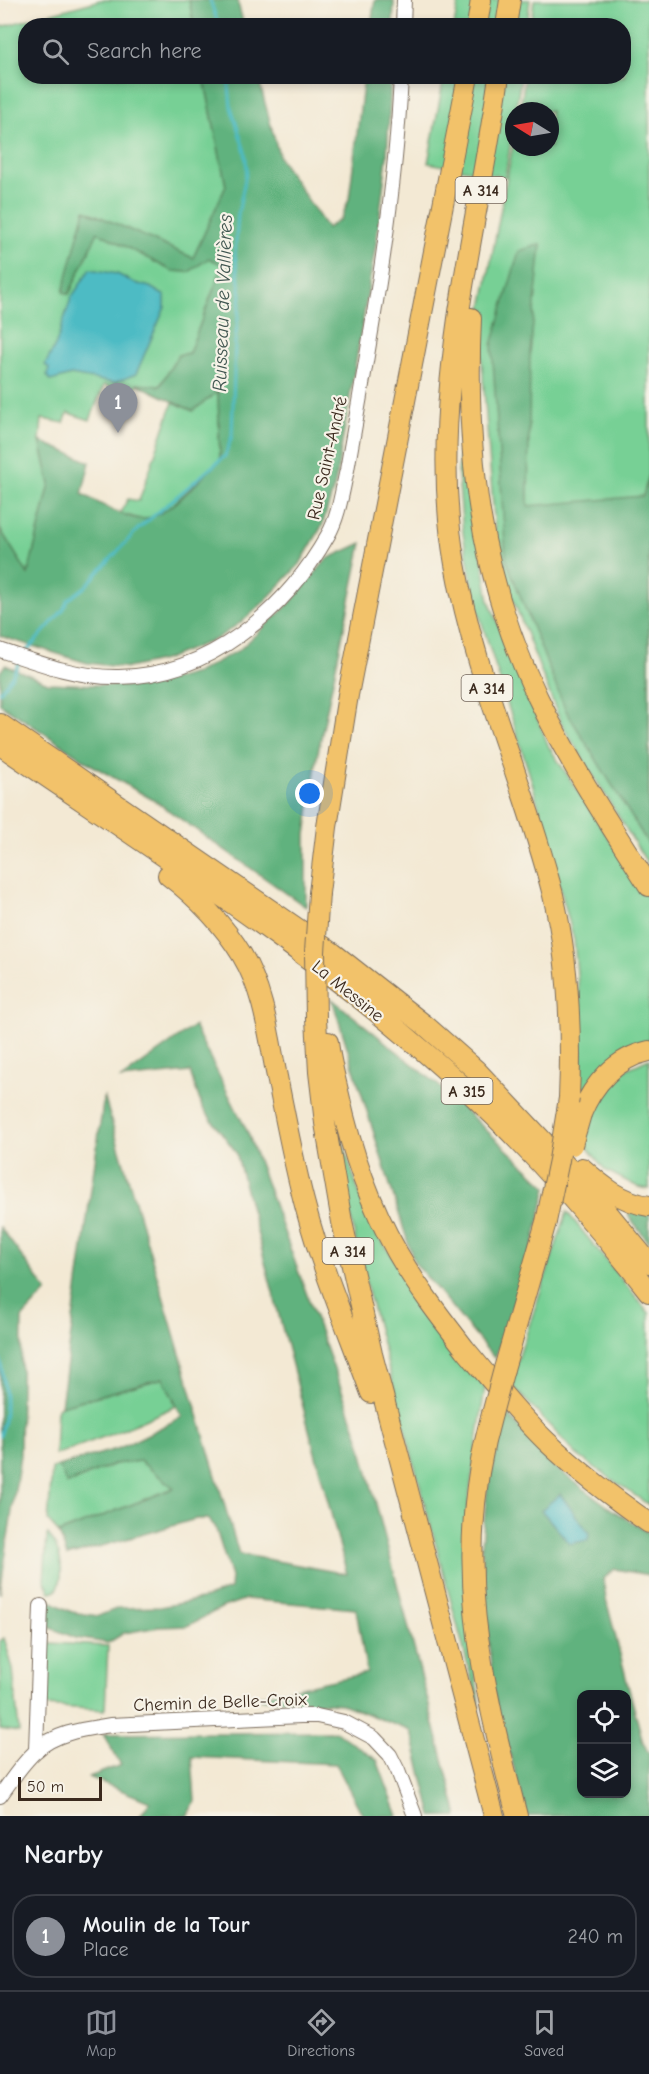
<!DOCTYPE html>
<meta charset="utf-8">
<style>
:root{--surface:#171b24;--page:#20242c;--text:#f1f3f6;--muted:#9ea1a6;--line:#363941;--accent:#8c9099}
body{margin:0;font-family:"Comic Neue",sans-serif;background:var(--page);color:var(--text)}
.controls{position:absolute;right:18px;bottom:18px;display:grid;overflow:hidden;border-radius:12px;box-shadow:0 3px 9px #0003}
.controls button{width:54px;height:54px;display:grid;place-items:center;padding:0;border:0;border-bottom:2px solid var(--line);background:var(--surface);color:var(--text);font:30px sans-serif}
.compass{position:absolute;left:505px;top:102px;width:54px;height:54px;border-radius:50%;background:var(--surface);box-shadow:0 3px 9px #0003;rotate:281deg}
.scale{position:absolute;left:18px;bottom:15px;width:84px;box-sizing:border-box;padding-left:6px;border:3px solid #3b2a1e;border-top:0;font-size:16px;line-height:21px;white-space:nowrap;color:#3b2a1e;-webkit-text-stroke:4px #f7f3e8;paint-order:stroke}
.you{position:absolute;left:310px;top:794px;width:21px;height:21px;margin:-15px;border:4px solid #fff;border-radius:50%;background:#1a73e8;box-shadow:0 0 0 9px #1a73e833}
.badge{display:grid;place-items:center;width:39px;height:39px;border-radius:50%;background:var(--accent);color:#fff;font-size:20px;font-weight:700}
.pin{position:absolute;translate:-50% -50px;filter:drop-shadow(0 2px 3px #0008)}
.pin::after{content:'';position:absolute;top:32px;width:21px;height:18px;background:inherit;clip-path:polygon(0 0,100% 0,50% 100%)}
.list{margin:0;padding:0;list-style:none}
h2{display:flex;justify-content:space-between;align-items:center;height:78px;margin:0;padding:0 24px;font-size:26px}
h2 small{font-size:20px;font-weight:400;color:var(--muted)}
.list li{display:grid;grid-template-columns:39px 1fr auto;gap:18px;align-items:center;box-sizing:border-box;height:84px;margin:0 12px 12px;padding:0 12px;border:2px solid var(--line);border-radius:24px}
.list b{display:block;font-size:22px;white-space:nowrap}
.list p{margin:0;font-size:20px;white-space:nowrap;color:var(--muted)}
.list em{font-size:20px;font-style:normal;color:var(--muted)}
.icon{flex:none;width:33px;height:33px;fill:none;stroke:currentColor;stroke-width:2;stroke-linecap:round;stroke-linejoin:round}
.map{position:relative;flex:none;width:649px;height:1816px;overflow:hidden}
.search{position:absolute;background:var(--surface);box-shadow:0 3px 9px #0003;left:18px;right:18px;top:18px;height:66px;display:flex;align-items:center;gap:15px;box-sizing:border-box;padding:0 21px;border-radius:24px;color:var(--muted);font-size:22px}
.sheet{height:174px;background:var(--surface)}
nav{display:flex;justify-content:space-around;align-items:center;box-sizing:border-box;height:84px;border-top:2px solid var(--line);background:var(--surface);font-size:16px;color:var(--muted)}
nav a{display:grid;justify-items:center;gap:3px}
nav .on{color:var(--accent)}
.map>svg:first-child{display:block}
.green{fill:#77d095;stroke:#597d5a;stroke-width:1.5}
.forest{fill:#61b27e;stroke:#4e6e4e;stroke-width:1.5;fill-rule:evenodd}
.water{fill:#4dbbc4;stroke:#447271;stroke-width:1.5}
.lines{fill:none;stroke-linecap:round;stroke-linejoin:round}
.stream{stroke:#4dbbc4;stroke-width:3}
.minor-casing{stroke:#7b6d5e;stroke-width:16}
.highway-casing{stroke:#7b6d5e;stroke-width:22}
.minor{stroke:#fff;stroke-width:14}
.highway{stroke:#f2c26a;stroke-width:20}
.highway-bridge-casing{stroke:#7b6d5e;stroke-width:22;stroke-linecap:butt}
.highway-bridge{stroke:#f2c26a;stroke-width:20}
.labels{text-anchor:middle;stroke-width:4.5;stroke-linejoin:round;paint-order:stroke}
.shield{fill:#f7f3e8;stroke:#73665b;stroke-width:1.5}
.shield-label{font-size:16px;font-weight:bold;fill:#3b2a1e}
.street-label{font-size:18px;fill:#3b2a1e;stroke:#f7f3e8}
.water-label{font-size:20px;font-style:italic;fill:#405650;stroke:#f7f3e8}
</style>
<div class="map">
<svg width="649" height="1816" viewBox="0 0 649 1816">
<rect width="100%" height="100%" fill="#f7f3e8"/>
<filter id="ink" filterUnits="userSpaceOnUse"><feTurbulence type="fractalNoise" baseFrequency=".0167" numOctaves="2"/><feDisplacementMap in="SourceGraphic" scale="12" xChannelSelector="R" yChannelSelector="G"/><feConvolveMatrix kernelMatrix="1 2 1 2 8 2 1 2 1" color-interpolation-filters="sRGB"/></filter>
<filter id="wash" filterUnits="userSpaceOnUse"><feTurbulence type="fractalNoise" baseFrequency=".008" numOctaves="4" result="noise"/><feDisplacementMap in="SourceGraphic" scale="24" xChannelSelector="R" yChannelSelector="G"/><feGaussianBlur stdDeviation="1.35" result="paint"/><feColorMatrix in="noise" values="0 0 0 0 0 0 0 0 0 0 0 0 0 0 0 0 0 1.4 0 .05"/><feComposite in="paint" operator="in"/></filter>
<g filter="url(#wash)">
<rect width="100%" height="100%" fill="#f3e9d4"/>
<path class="green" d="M101,0H189L194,25L26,26V76L204,77L226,186L193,258L85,210L69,294L98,231L172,271L189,272L209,258L223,265L189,353L178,355L160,386L137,384L131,395L104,385L90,420L68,413L64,423L42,419L40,441L50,484L28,575L0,529V27Z
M459,0H530L527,25L454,26Z
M534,0H649V866L561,723L497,558L479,324L514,140V147H550V111H520L525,77L624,76V26L531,25Z
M444,77H521L505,177L428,163Z
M218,391L220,460L166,511L143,520L120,513L128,499L139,501L173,402L193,411Z
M462,427L489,601L549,747L649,900V1043L579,1100L581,1019L574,940L532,782L475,601L463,533L458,473Z
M649,1059V1189L638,1187L605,1170L584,1143L599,1099L620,1072Z
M336,1123L369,1223L485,1387L467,1512L466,1593L480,1710L359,1257L345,1189Z
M567,1212L649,1313V1505L577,1455L510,1383Z
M164,1378L176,1406L117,1432L55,1455L57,1409L61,1406Z
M140,1461L174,1488L59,1533L48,1521L52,1469L58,1466L68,1484L114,1464Z
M48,1534C60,1550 66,1571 57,1590L50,1592L44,1580L47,1535Z
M4,1638L13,1669L19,1732L0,1729V1641Z
M49,1643L108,1646L105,1710L45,1706Z"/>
<path class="forest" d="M189,0H237L244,25H194Z
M375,0H394L393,25H371Z
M204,77H258L280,159L327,228L341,219L349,199L364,77H391L387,157L376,244L335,484L322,526L300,564L264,602L243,621L216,639L164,660L128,668L87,663L0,636V529L28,574L50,484L40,441L90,462L82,494C98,502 124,519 143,519C166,519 203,476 220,460L218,391L193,411L137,384L160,386L178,355L189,353L223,265L209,258L189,272L172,271L98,232L69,294L63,292L85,210L193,258L226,186Z
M541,244L530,354L528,506L643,496L649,475V845L565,709L506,560L492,345L519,251Z
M362,543L317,757L306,835V907L155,801L95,767L0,704V672L5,665L48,683L146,687L196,673L239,650L290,603L327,559Z
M332,999L436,1083L547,1187L533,1245L495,1359L414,1262Z
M194,1026L248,1133L358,1435L458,1816H432L411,1731L342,1704L250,1698L367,1673L356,1609L246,1599L223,1607L187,1626L159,1627L124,1633L108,1643L76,1638L43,1625L45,1601L52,1602L72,1612L98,1616L119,1608L160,1607L201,1599L230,1589L231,1577L215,1526L207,1519H196L67,1556L59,1533L174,1488L140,1461L114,1464L67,1484L58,1466L120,1448L182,1417L163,1378L61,1406L104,1096L239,1554L347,1574L236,1152L202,1107L190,1072L121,1079Z
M634,1207L649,1211V1243L628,1215Z
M0,1227L47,1291L22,1318L20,1455L0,1594Z
M506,1412L553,1466L614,1511L649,1533V1575L615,1569L603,1579L606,1599L631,1697L643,1742L649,1754V1816H527L494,1696L484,1597L482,1544L487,1490ZM582,1694H626V1794H582Z
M336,1732L377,1760L398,1816H363L336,1764L192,1757L195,1801L187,1816H140L150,1802L89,1777L121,1765L103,1734Z"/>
<path class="water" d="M90,269L117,274L135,283L150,287L165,296V307L136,374L114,383L71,375L51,381L47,376L49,368L45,365L56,344L71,298Z
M560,1494L589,1533L588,1540L570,1544L541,1510Z"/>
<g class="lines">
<path class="stream" d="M210,0L219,26
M25,653L63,610L68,600L85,587L138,529L225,456L232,436L235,342L241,295L235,255L238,214L247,169L245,152L231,107L228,76
M0,692L12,676L20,661
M0,1357C4,1381 9,1413 0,1436"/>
</g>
</g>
<g filter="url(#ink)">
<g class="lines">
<g class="minor-casing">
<path id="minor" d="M403,26L404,0
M0,650C38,663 79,678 119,677C209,676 286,610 328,535C339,516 342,491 347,470C370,339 395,209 401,76
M36,1750L41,1606
M0,1796C11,1781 22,1763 36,1751C55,1732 86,1729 111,1725L301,1716H317L344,1722L374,1738L390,1755L398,1771L415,1816"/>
</g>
<g class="highway-casing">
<path id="highway" d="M477,26L481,0
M506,26L510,0
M499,76C477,235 426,404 455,564C475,678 525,784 553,895C569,962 572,1030 569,1098
M471,318C465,453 479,575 538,698C570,764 610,825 649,886
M0,724L333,953L426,1026L477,1071L590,1191L649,1263
M0,745C159,854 325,958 467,1090C533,1152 594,1221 649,1292
M168,875C198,898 222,922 242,955C262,988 268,1029 275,1067C285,1115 293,1162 306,1209C323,1272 349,1332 371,1393
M319,893L327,827L348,695L468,76
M316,1019L319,1072L325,1123L342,1222L372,1354L494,1816
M328,1042C330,1060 335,1078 339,1095C351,1150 370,1204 397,1252C417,1287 441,1318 465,1349C491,1380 517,1413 546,1441C578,1471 613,1498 649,1523
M581,1114C593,1084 616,1058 649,1051
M582,1168C602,1186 622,1202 649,1206
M504,1369L546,1222
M492,1414C451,1558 481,1677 517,1816"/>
</g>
<use href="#minor" class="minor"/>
<use href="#highway" class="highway"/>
<g class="highway-bridge-casing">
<path id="highway-bridge" d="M316,1019L315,952L319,893
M572,1145L581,1114
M546,1222L559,1160L569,1098
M492,1414L504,1369"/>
</g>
<use href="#highway-bridge" class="highway-bridge"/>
</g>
</g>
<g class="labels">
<g class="shield">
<rect x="455.5" y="177" width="51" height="26" rx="4.5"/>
<rect x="461.5" y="675" width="51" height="26" rx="4.5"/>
<rect x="441.5" y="1078" width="51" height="26" rx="4.5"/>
<rect x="322.5" y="1238" width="51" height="26" rx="4.5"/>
</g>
<g class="shield-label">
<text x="481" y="196">A 314</text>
<text x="487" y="694">A 314</text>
<text x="467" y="1097">A 315</text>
<text x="348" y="1257">A 314</text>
</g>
<g class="street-label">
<text transform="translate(327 458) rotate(-77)" y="6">Rue Saint-André</text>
<text transform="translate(348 991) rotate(39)" y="6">La Messine</text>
<text transform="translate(220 1702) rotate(-2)" y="6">Chemin de Belle-Croix</text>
</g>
<g class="water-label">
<text transform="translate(222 303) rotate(-88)" y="7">Ruisseau de Vallières</text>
</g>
</g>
</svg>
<div class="controls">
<button><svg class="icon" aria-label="locate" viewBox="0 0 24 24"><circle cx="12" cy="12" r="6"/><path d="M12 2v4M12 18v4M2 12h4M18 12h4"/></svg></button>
<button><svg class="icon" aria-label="layers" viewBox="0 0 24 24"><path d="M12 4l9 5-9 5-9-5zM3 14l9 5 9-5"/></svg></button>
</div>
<svg class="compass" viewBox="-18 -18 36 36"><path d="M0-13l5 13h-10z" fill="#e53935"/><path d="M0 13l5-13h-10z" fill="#9ea1a6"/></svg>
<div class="scale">50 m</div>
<div class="you"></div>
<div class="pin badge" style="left:118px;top:433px">1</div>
<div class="search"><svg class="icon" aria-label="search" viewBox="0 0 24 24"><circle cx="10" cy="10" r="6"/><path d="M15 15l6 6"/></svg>Search here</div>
</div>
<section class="sheet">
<h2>Nearby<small></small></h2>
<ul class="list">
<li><span class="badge">1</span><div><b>Moulin de la Tour</b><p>Place</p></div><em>240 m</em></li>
</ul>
</section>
<nav>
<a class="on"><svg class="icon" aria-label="map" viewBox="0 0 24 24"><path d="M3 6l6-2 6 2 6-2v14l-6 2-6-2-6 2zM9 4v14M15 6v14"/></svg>Map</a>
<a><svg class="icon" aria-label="directions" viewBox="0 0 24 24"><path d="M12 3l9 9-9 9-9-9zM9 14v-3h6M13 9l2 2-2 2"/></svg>Directions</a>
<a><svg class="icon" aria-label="saved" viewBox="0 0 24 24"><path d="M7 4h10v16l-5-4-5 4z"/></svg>Saved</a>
</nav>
